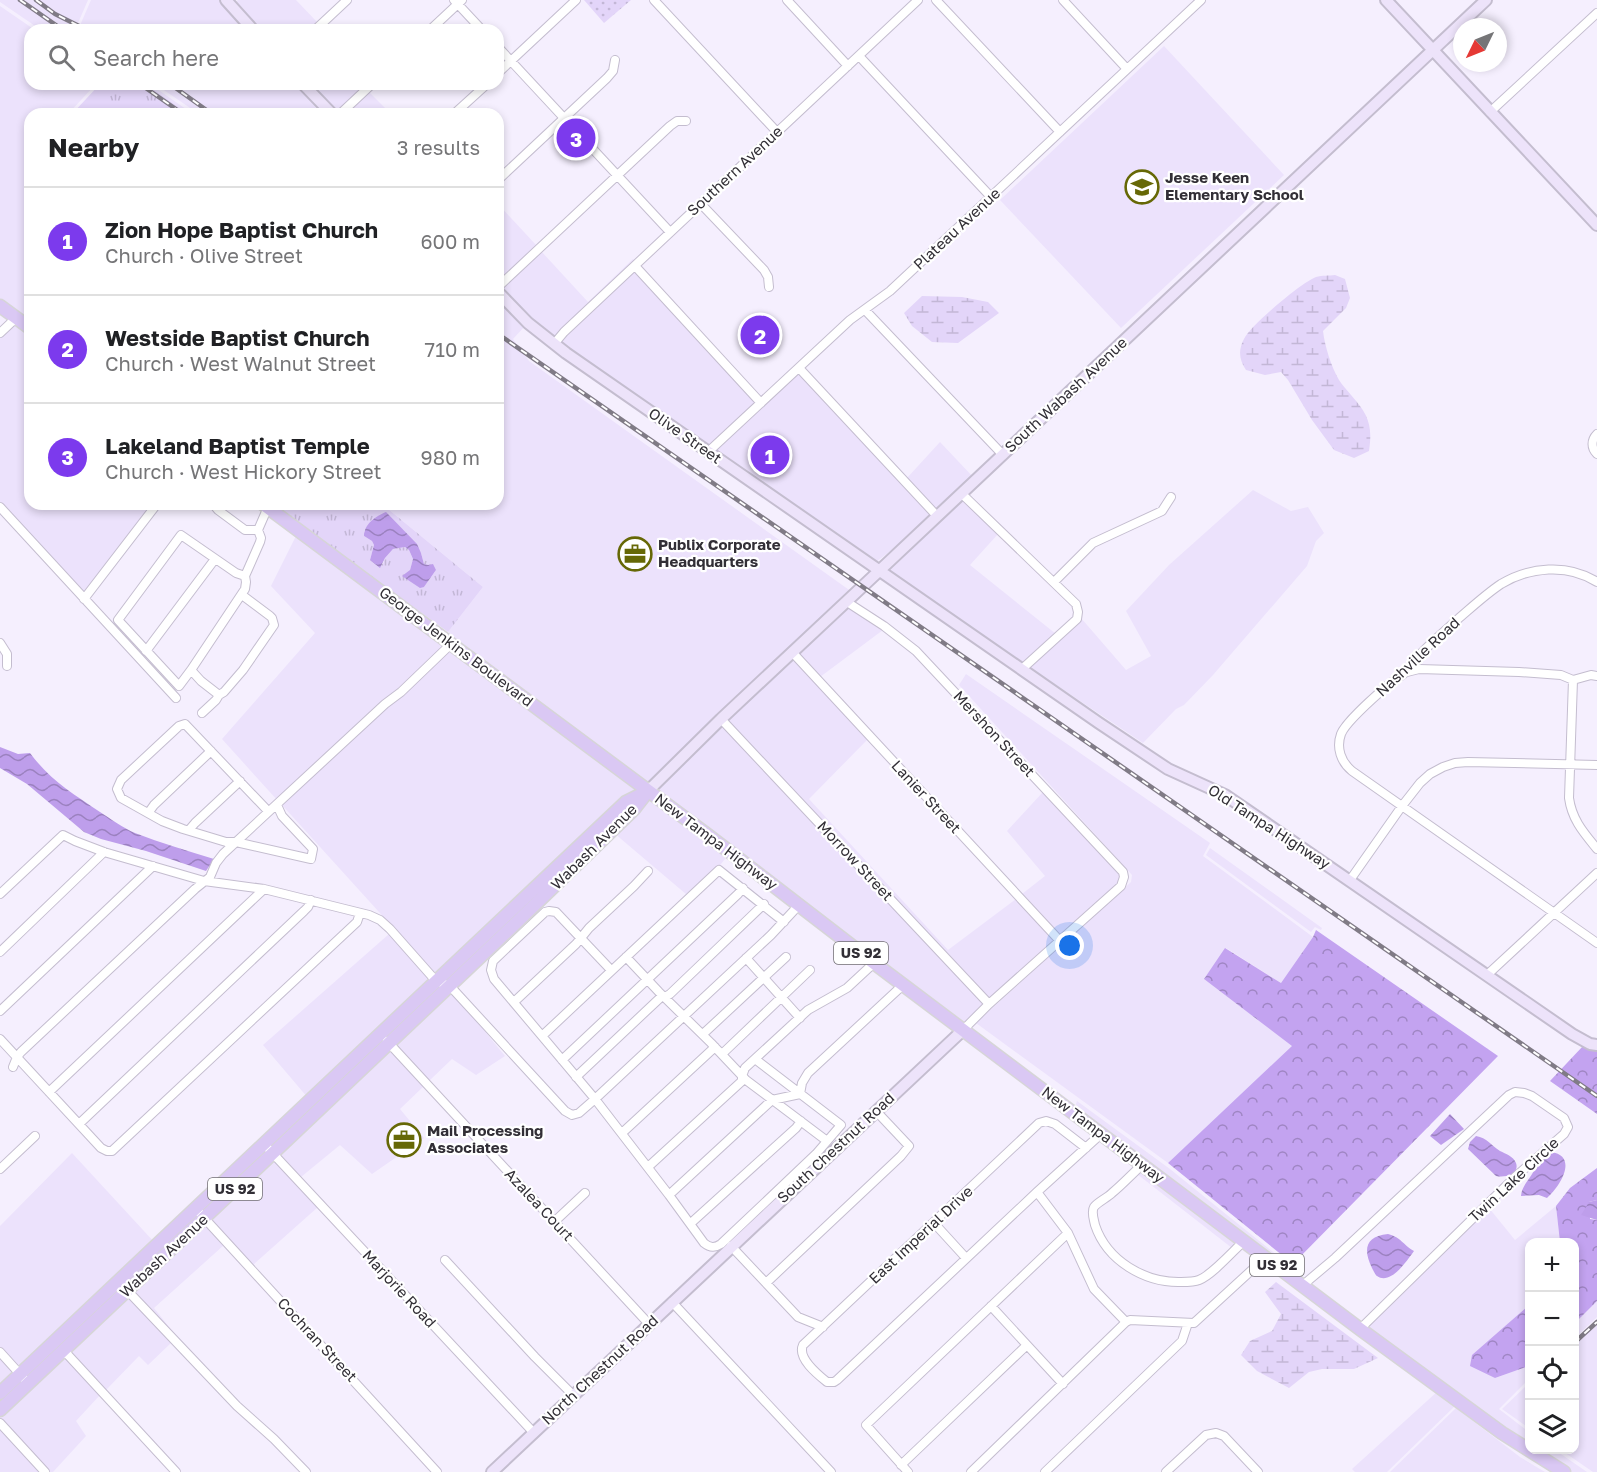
<!DOCTYPE html>
<meta charset="utf-8">
<style>
:root{--surface:#fff;--page:#f2f2f2;--text:#202124;--muted:#757577;--line:#e0e0e0;--accent:#7c3aed}
body{margin:0;font-family:"Golos Text",sans-serif;background:var(--page);color:var(--text)}
.controls{position:absolute;right:18px;bottom:18px;display:grid;overflow:hidden;border-radius:12px;box-shadow:0 3px 9px #0003}
.controls button{width:54px;height:54px;display:grid;place-items:center;padding:0;border:0;border-bottom:2px solid var(--line);background:var(--surface);color:var(--text);font:30px sans-serif}
.compass{position:absolute;left:1453px;top:18px;width:54px;height:54px;border-radius:50%;background:var(--surface);box-shadow:0 3px 9px #0003;rotate:227deg}
.you{position:absolute;left:1070px;top:946px;width:21px;height:21px;margin:-15px;border:4px solid #fff;border-radius:50%;background:#1a73e8;box-shadow:0 0 0 9px #1a73e833}
.badge{display:grid;place-items:center;width:39px;height:39px;border-radius:50%;background:var(--accent);color:#fff;font-size:20px;font-weight:700}
.pin{position:absolute;translate:-50% -50%;border:3px solid #fff;box-shadow:0 2px 6px #0006}
.list{margin:0;padding:0;list-style:none}
h2{display:flex;justify-content:space-between;align-items:center;height:78px;margin:0;padding:0 24px;font-size:26px}
h2 small{font-size:20px;font-weight:400;color:var(--muted)}
.list li{display:grid;grid-template-columns:39px 1fr auto;gap:18px;align-items:center;box-sizing:border-box;height:108px;padding:0 24px;border-top:2px solid var(--line)}
.list b{display:block;font-size:22px;white-space:nowrap}
.list p{margin:0;font-size:20px;white-space:nowrap;color:var(--muted)}
.list em{font-size:20px;font-style:normal;color:var(--muted)}
.icon{flex:none;width:33px;height:33px;fill:none;stroke:currentColor;stroke-width:2;stroke-linecap:round;stroke-linejoin:round}
.map{position:relative;flex:none;width:1597px;height:1472px;overflow:hidden}
.search{position:absolute;background:var(--surface);box-shadow:0 3px 9px #0003;left:24px;top:24px;width:480px;height:66px;display:flex;align-items:center;gap:15px;box-sizing:border-box;padding:0 21px;border-radius:18px;color:var(--muted);font-size:22px}
.panel{position:absolute;background:var(--surface);box-shadow:0 3px 9px #0003;left:24px;top:108px;width:480px;height:402px;border-radius:18px}
.map>svg:first-child{display:block}
.built{fill:#ece2fc}
.grass{fill:url(#grass-tufts);fill-rule:evenodd}
.forest{fill:url(#forest-crowns)}
.wetland{fill:url(#wetland-marsh)}
.park{fill:url(#park-dots)}
.water{fill:url(#water-waves)}
.lines{fill:none;stroke-linecap:round;stroke-linejoin:round}
.street-casing{stroke:#c4bdcf;stroke-width:10}
.secondary-casing{stroke:#c4bdcf;stroke-width:14}
.primary-casing{stroke:#d6d5d7;stroke-width:15}
.street{stroke:#fff;stroke-width:8}
.secondary{stroke:#ede3fa;stroke-width:10}
.primary{stroke:#dac8f4;stroke-width:12}
.rail-casing{stroke:#807b86;stroke-width:4.5}
.rail{stroke:#fff;stroke-width:2;stroke-dasharray:7;stroke-linecap:butt}
.labels{text-anchor:middle;stroke-width:4.5;stroke-linejoin:round;paint-order:stroke}
.shield{fill:#fff;stroke:#706d72;stroke-width:1.5}
.shield-label{font-size:14px;font-weight:bold;fill:#322f36}
.street-label{font-size:15px;fill:#322f36;stroke:#fff}
.poi-label{font-size:15px;font-weight:bold;fill:#322f36;stroke:#fff;text-anchor:start}
</style>
<div class="map">
<svg width="1597" height="1472" viewBox="0 0 1597 1472">
<defs>
<pattern id="grass-tufts" width="24" height="20" patternUnits="userSpaceOnUse" patternTransform="scale(1.5)"><rect width="24" height="20" fill="#e3d5f9"/><path d="M3 7l-1-3M5 7V3M7 7l1-3M15 17l-1-3M17 17v-4M19 17l1-3" fill="none" stroke="#c3b7d6"/></pattern>
<pattern id="forest-crowns" width="20" height="18" patternUnits="userSpaceOnUse" patternTransform="scale(1.5)"><rect width="20" height="18" fill="#c3a3f0"/><path d="M2 6a3 3 0 1 1 6 0M12 15a3 3 0 1 1 6 0" fill="none" stroke="#9f85c3"/></pattern>
<pattern id="wetland-marsh" width="20" height="14" patternUnits="userSpaceOnUse" patternTransform="scale(1.5)"><rect width="20" height="14" fill="#e3d5f9"/><path d="M1 5h8M5 5V1M11 12h8M15 12V8" fill="none" stroke="#c3b7d6"/></pattern>
<pattern id="park-dots" width="8" height="8" patternUnits="userSpaceOnUse" patternTransform="scale(1.5)"><rect width="8" height="8" fill="#e3d5f9"/><path d="M2 2h.1M6 6h.1" fill="none" stroke="#c3b7d6" stroke-width="1.8" stroke-linecap="round"/></pattern>
<pattern id="water-waves" width="16" height="10" patternUnits="userSpaceOnUse" patternTransform="scale(1.5)"><rect width="16" height="10" fill="#be9eeb"/><path d="M0 5q4-4 8 0t8 0" fill="none" stroke="#9b81bf"/></pattern>
</defs>
<rect width="100%" height="100%" fill="#f5effe"/>
<path class="built" d="M0,0H88L75,30H41L0,2Z
M91,0H219L247,30H78Z
M238,0H296L318,23L310,30H258L234,4Z
M0,6L35,30H30V84H96L68,114H30V323L0,300Z
M1164,46L1284,175L1121,328L1000,200Z
M146,84H150L193,114H188Z
M155,84H297L324,114H199Z
M308,84H360L364,87L336,113Z
M369,92L391,114H345Z
M498,204L537,246L498,282Z
M541,251L588,302L633,259L635,261L554,338L537,326L500,289Z
M634,271L756,403L709,446L560,342Z
M498,298L525,326L513,339L529,361L852,592L648,786L537,703L448,632L483,587L382,504H498Z
M16,322L30,333V504H140L148,510L84,594L0,502V338Z
M799,373L932,516L914,533L876,562L715,450Z
M940,442L974,478L938,511L907,478Z
M1253,490L1291,511L1308,507L1324,533L1316,541L1307,566L1213,675L1184,705L1176,709L1143,743L1029,667L1081,618L1126,670L1151,656L1126,611L1169,565Z
M961,498L998,534L970,565L1056,634L1023,663L886,570Z
M297,534L446,644L278,801L222,739L315,633L271,586Z
M847,606L883,630L820,677L797,652Z
M451,648L641,790L437,976L282,805Z
M792,657L868,739L809,799L948,950L1016,899L1055,941L989,999L726,719Z
M966,674L1210,843L1203,856L1313,937L1281,983L1226,948L1204,979L1293,1046L1168,1163L976,1023L1131,882L1132,875L959,685Z
M720,724L984,1004L963,1025L653,790Z
M1043,792L1120,874L1121,878L1118,884L1061,936L1022,894L1045,876L1007,831Z
M648,795L728,855L693,900L614,833Z
M1210,848L1322,928L1321,930L1315,927L1311,932L1206,855Z
M389,934L431,981L308,1098L263,1045Z
M449,991L456,996L505,1056L476,1075L452,1059L429,1081L394,1043Z
M388,1048L424,1086L400,1109L424,1138L372,1174L340,1145L301,1177L325,1202H324L278,1153Z
M1077,1101L1170,1169L1278,1256L1276,1260L1075,1107Z
M72,1153L155,1243L21,1369L0,1347V1226Z
M273,1158L318,1207L253,1265L209,1218Z
M1142,1169L1239,1242L1232,1248L1137,1174Z
M1556,1206L1560,1242H1530L1529,1305L1473,1355L1495,1378L1529,1366V1379L1499,1409L1529,1432V1446L1366,1329L1489,1208L1515,1240Z
M204,1223L224,1245L154,1308L177,1337L132,1290Z
M127,1295L171,1343L148,1365L139,1356L106,1390L69,1350Z
M1597,1301V1317L1575,1338V1323Z
M1597,1320V1472H1593L1561,1450H1574L1575,1341Z
M63,1355L100,1395L76,1421L86,1436L53,1472H50L0,1418V1415Z
M0,1358L15,1374L0,1388Z
M1529,1383V1428L1502,1409Z
M1438,1391L1456,1405L1387,1472H1355L1352,1469Z
M1456,1408L1520,1457L1545,1472H1390Z
M0,1429L40,1472H0Z
M1535,1450H1555L1587,1472H1572Z"/>
<path class="grass" d="M100,84H146L188,114H72Z
M271,504H382L483,587L448,632ZM373,519L421,553L424,564L436,570L424,587L410,570L413,559L409,550L405,547L393,549L385,558L383,564L370,560L374,545L372,541L364,536V531Z"/>
<path class="forest" d="M1316,930L1498,1056L1293,1264L1168,1163L1292,1046L1204,979L1225,948L1281,983L1313,937Z
M1583,1046L1597,1049V1114L1550,1081Z
M1597,1168V1200L1589,1202L1590,1219L1597,1220V1301L1575,1323L1574,1242H1560L1556,1206L1570,1188Z
M1529,1305V1366L1495,1378L1470,1366L1472,1355Z"/>
<path class="wetland" d="M1335,275L1345,279L1350,298L1346,308L1323,331C1325,347 1331,366 1339,380C1342,385 1347,390 1351,395C1368,414 1373,425 1369,451L1354,458L1334,450L1312,420L1288,380L1281,372L1265,375L1246,370C1239,360 1238,350 1244,339C1250,326 1302,282 1316,277C1322,275 1329,276 1335,275Z
M922,296L962,297L988,302L999,313L958,343L932,342L912,326L904,313Z
M1276,1282L1378,1358L1354,1369H1322L1309,1372L1289,1388L1257,1371L1241,1355L1250,1341L1272,1331L1281,1314L1265,1292Z"/>
<path class="park" d="M584,0H631L604,23Z"/>
<path class="water" d="M386,512L417,544L421,553L424,564L428,565L433,564L436,570L424,587L420,588L402,576L410,570L413,559L409,550L405,547L393,549L385,558L380,568L370,560L374,545L372,541L364,536C364,524 376,516 386,512Z
M0,747L18,754L30,753C50,780 72,793 100,812C111,819 123,828 135,833C161,843 188,851 214,859L206,871L146,851L101,839L84,832L27,784L0,768Z
M1450,1114L1464,1129L1441,1145L1430,1136Z
M1476,1136C1487,1138 1491,1145 1500,1151C1506,1154 1513,1156 1516,1163C1520,1175 1504,1178 1496,1176L1468,1149L1470,1142Z
M1551,1152C1579,1156 1560,1187 1547,1198L1539,1195L1521,1196C1522,1182 1535,1177 1536,1162Z
M1597,1200V1220L1581,1215L1589,1202Z
M1388,1234C1402,1238 1402,1244 1414,1251C1408,1259 1391,1286 1377,1276C1376,1276 1373,1270 1372,1268C1363,1250 1365,1236 1388,1234Z"/>
<g class="lines">
<g class="street-casing">
<path id="street" d="M454,0L482,30
M654,0L777,132
M787,0L848,66
M936,0L1060,132
M1063,0L1127,69
M315,30L347,0
M430,30L462,0
M498,47L670,232
M859,56L991,197
M498,73L576,0
M1490,112L1597,13
M340,114L372,84
M454,114L487,84
M498,180L607,78L613,71L615,60
M701,204L764,270L768,277L769,287
M635,266L761,403
M498,287L670,126L677,121H686
M865,310L1003,455
M0,333L16,318
M554,344L564,332L918,0
M799,368L937,516
M1597,434C1591,440 1591,448 1597,454
M708,452L850,320L890,291L1201,0
M962,494L1076,604L1078,612L1077,619L1022,669
M213,504L218,510L245,530H258
M0,507L176,698
M245,576L236,573L181,535L118,620L179,686L191,670L245,589L246,582L245,576L260,542L261,538L258,530L268,507
M1054,582L1093,543L1162,511L1171,497
M1597,582C1568,563 1529,567 1501,584C1486,594 1472,607 1458,619C1444,632 1428,645 1415,660C1412,664 1410,668 1407,671C1402,676 1394,680 1388,685C1377,695 1346,721 1341,734C1336,748 1341,762 1352,771L1597,943
M84,599L157,504
M847,602L884,626L916,651L1123,872L1124,877L1121,886L989,1004L963,1030
M0,643L7,654V666
M146,651L215,559
M792,652L1060,941
M191,670L201,681L219,695
M1407,672L1419,669L1519,672L1561,675L1573,680L1591,675L1597,676
M1573,680L1569,798C1572,820 1584,833 1597,849
M202,713L216,700L219,695L224,692L243,670L274,625L272,618L270,616L242,595
M721,719L989,1004
M268,811L185,724L179,726L121,780L117,789L121,798L162,821L183,829L226,842H236L311,859L313,849L282,816L277,805
M149,812L154,805L211,751
M189,830L195,823L240,781
M1350,880L1402,806L1420,783L1430,774L1443,767L1455,763L1468,762L1597,765
M0,894L63,835L75,841L104,852L204,881L264,889L369,915L380,920L390,929L436,981L450,986L565,1111L572,1115L579,1113L595,1099L771,935L799,905
M0,952L104,852
M626,957L659,992L711,1043L746,1080L827,1141
M746,958L800,1018
M611,970L556,912L549,911L545,912L493,961L491,970L494,979L595,1099L669,1195L704,1243C710,1248 715,1248 721,1244L816,1154L841,1125L755,1059
M1487,975L1597,873
M514,1002L576,944L589,928L634,886L648,871
M0,1011L153,866
M703,1034L786,957
M542,1036L719,870L784,922
M0,1039L101,1148L107,1151H112L357,922L360,913
M387,1041L649,1324
M722,1054L810,970
M562,1060L738,894L743,888
M13,1067L17,1057L21,1052L195,889L210,877L216,863L223,854L385,704L401,692L451,644
M576,1077L661,997H665L670,994L764,904
M49,1092L264,889
M79,1124L304,911L308,907L311,900
M622,1133L715,1047
M264,1144L534,1433
M1086,1148L1055,1124L1046,1121L1039,1123L803,1345C797,1358 817,1374 827,1382H834L837,1380L1037,1192L1101,1134
M1142,1165C1132,1174 1122,1185 1112,1193C1107,1198 1098,1202 1094,1207C1091,1212 1094,1220 1095,1225C1107,1261 1145,1283 1181,1282C1186,1282 1194,1282 1199,1280C1212,1275 1233,1251 1244,1241
M648,1167L742,1081V1076L745,1068L808,1010L847,988L874,963
M0,1169L35,1136
M1037,1192L1068,1233L1094,1289L1126,1322
M669,1195L772,1100L800,1094L802,1083L808,1073L903,985
M196,1209L437,1472
M554,1222L585,1193
M691,1223L796,1128L801,1121
M934,1223L966,1258
M731,1246L798,1317L823,1327
M445,1260L535,1357L574,1396
M766,1283L901,1156L909,1146L876,1111
M1303,1285L1335,1258L1509,1095L1515,1092L1524,1093L1532,1096L1564,1118L1568,1127L1564,1134L1514,1178L1360,1329
M124,1287L237,1406L274,1439L306,1472
M672,1302L831,1472
M991,1306L1063,1384
M1126,1322L1130,1320L1194,1323L1266,1257
M61,1351L68,1355L176,1472
M0,1352L28,1383
M0,1423L45,1472
M901,1465L1027,1345
M908,1472L866,1425L1068,1233
M971,1472L1126,1322
M1045,1472L1182,1341L1188,1323
M1166,1472L1206,1435L1216,1433L1224,1436L1258,1472"/>
</g>
<g class="secondary-casing">
<path id="secondary" d="M226,0L253,30
M1386,0L1597,225
M303,84L332,114
M498,292L528,323L566,353L1099,723L1168,769L1225,795L1572,1034L1590,1044L1597,1045
M648,791L721,719L879,571L1486,0
M492,1472L963,1030"/>
</g>
<g class="primary-casing">
<path id="primary" d="M0,306L30,328
M263,504L709,836L874,963L1360,1329L1502,1433L1564,1472
M0,1393L626,802L644,793
M0,1410L273,1153L518,921L634,809L648,791"/>
</g>
<use href="#street" class="street"/>
<use href="#secondary" class="secondary"/>
<use href="#primary" class="primary"/>
<g class="rail-casing">
<path id="rail" d="M20,0L63,30
M36,0L55,14L87,30
M140,84L183,114
M170,84L212,114
M498,334L1597,1096
M1574,1343L1597,1322"/>
</g>
<use href="#rail" class="rail"/>
</g>
<defs>
<g id="school-ring" transform="scale(1.725)"><circle r="9.5" fill="#fff" stroke="#666806" stroke-width="1.5"/><path d="M0-5L7-2L0 1L-7-2ZM-4 1L0 2.5L4 1V4Q0 6-4 4Z" fill="#666806"/></g>
<g id="office-ring" transform="scale(1.725)"><circle r="9.5" fill="#fff" stroke="#666806" stroke-width="1.5"/><path d="M-6-3h4V-5.5h4V-3h4V5H-6ZM-1-4.5V-3h2v-1.5ZM-6 0V1H6V0Z" fill="#666806"/></g>
</defs>
<g fill-rule="evenodd">
<use href="#school-ring" x="1142" y="187"/>
<use href="#office-ring" x="635" y="554"/>
<use href="#office-ring" x="404" y="1140"/>
</g>
<g class="labels">
<g class="shield">
<rect x="834" y="942" width="54" height="22" rx="4.5"/>
<rect x="208" y="1178" width="54" height="22" rx="4.5"/>
<rect x="1250" y="1254" width="54" height="22" rx="4.5"/>
</g>
<g class="shield-label">
<text x="861" y="958">US 92</text>
<text x="235" y="1194">US 92</text>
<text x="1277" y="1270">US 92</text>
</g>
<g class="street-label">
<text transform="translate(735 171) rotate(-43)" y="5">Southern Avenue</text>
<text transform="translate(957 229) rotate(-43)" y="5">Plateau Avenue</text>
<text transform="translate(1066 395) rotate(-43)" y="5">South Wabash Avenue</text>
<text transform="translate(685 436) rotate(35)" y="5">Olive Street</text>
<text transform="translate(456 647) rotate(37)" y="5">George Jenkins Boulevard</text>
<text transform="translate(1418 657) rotate(-43)" y="5">Nashville Road</text>
<text transform="translate(994 734) rotate(47)" y="5">Mershon Street</text>
<text transform="translate(926 797) rotate(47)" y="5">Lanier Street</text>
<text transform="translate(1269 827) rotate(33)" y="5">Old Tampa Highway</text>
<text transform="translate(716 842) rotate(37)" y="5">New Tampa Highway</text>
<text transform="translate(594 847) rotate(-45)" y="5">Wabash Avenue</text>
<text transform="translate(855 861) rotate(47)" y="5">Morrow Street</text>
<text transform="translate(1103 1135) rotate(37)" y="5">New Tampa Highway</text>
<text transform="translate(836 1148) rotate(-43)" y="5">South Chestnut Road</text>
<text transform="translate(1514 1180) rotate(-43)" y="5">Twin Lake Circle</text>
<text transform="translate(539 1205) rotate(47)" y="5">Azalea Court</text>
<text transform="translate(921 1235) rotate(-43)" y="5">East Imperial Drive</text>
<text transform="translate(164 1256) rotate(-43)" y="5">Wabash Avenue</text>
<text transform="translate(399 1289) rotate(47)" y="5">Marjorie Road</text>
<text transform="translate(317 1340) rotate(47)" y="5">Cochran Street</text>
<text transform="translate(600 1370) rotate(-43)" y="5">North Chestnut Road</text>
</g>
<g class="poi-label">
<text x="1165" y="183">Jesse Keen<tspan x="1165" dy="17">Elementary School</tspan></text>
<text x="658" y="550">Publix Corporate<tspan x="658" dy="17">Headquarters</tspan></text>
<text x="427" y="1136">Mail Processing<tspan x="427" dy="17">Associates</tspan></text>
</g>
</g>
</svg>
<div class="controls">
<button>+</button>
<button>−</button>
<button><svg class="icon" aria-label="locate" viewBox="0 0 24 24"><circle cx="12" cy="12" r="6"/><path d="M12 2v4M12 18v4M2 12h4M18 12h4"/></svg></button>
<button><svg class="icon" aria-label="layers" viewBox="0 0 24 24"><path d="M12 4l9 5-9 5-9-5zM3 14l9 5 9-5"/></svg></button>
</div>
<svg class="compass" viewBox="-18 -18 36 36"><path d="M0-13l5 13h-10z" fill="#e53935"/><path d="M0 13l5-13h-10z" fill="#757577"/></svg>
<div class="you"></div>
<div class="pin badge" style="left:770px;top:455px">1</div>
<div class="pin badge" style="left:760px;top:335px">2</div>
<div class="pin badge" style="left:576px;top:138px">3</div>
<div class="search"><svg class="icon" aria-label="search" viewBox="0 0 24 24"><circle cx="10" cy="10" r="6"/><path d="M15 15l6 6"/></svg>Search here</div>
<section class="panel">
<h2>Nearby<small>3 results</small></h2>
<ul class="list">
<li><span class="badge">1</span><div><b>Zion Hope Baptist Church</b><p>Church · Olive Street</p></div><em>600 m</em></li>
<li><span class="badge">2</span><div><b>Westside Baptist Church</b><p>Church · West Walnut Street</p></div><em>710 m</em></li>
<li><span class="badge">3</span><div><b>Lakeland Baptist Temple</b><p>Church · West Hickory Street</p></div><em>980 m</em></li>
</ul>
</section>
</div>
